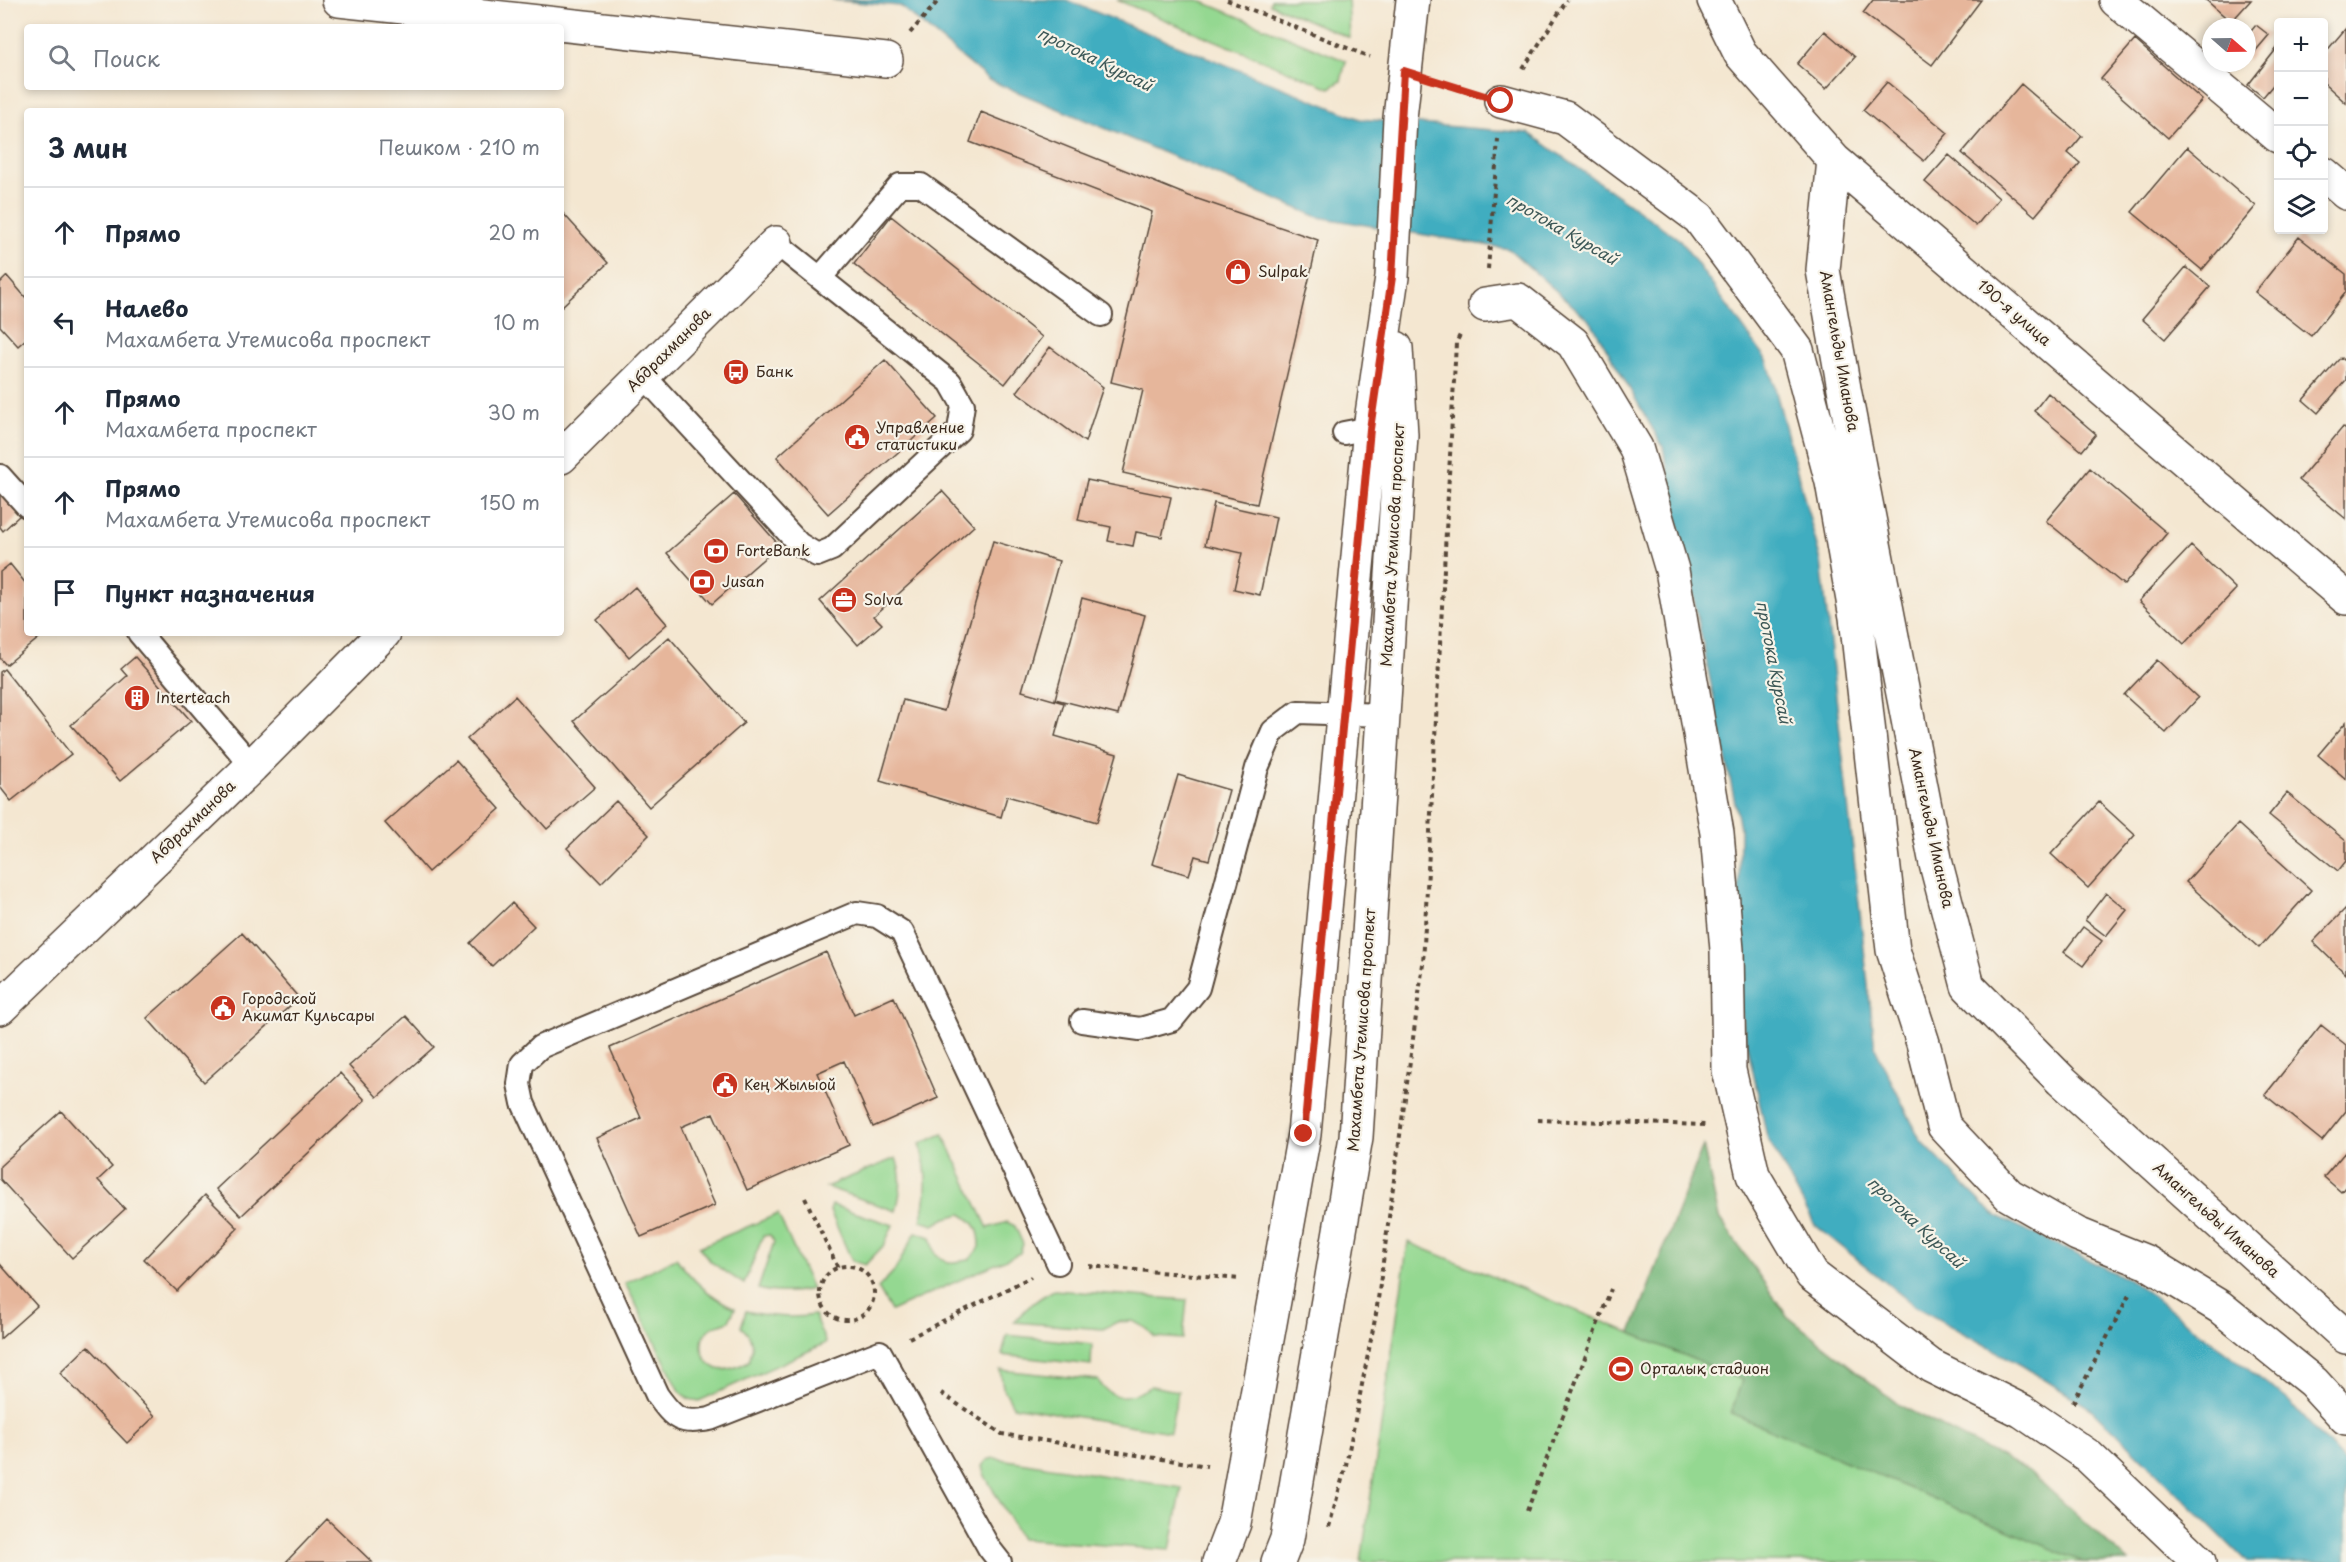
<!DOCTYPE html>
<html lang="ru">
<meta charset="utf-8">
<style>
:root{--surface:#fff;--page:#f2f2f3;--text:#1f2937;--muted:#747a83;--line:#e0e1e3}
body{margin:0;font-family:"Playpen Sans",sans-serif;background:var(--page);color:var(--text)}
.controls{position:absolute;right:18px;top:18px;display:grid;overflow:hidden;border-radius:6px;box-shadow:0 3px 9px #0003}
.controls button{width:54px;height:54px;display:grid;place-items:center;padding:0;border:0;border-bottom:2px solid var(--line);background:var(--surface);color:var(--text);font:30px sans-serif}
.compass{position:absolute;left:2202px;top:18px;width:54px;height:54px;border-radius:50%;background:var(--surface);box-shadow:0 3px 9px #0003;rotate:110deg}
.stop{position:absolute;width:18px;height:18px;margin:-14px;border:4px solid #c8321e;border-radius:50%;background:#fff}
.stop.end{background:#c8321e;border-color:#fff;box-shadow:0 2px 6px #0008}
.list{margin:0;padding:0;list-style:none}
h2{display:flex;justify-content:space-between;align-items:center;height:78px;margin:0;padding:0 24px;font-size:26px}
h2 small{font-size:20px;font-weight:400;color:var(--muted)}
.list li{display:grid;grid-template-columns:39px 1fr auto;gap:18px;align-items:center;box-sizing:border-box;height:90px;padding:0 24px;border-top:2px solid var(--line)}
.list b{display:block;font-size:22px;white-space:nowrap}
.list p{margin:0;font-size:20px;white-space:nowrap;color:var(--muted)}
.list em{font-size:20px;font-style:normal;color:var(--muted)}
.icon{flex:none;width:33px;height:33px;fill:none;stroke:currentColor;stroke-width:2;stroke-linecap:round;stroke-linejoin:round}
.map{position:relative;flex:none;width:2346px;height:1562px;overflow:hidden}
.search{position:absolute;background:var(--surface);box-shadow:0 3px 9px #0003;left:24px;top:24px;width:540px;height:66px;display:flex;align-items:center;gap:15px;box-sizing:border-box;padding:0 21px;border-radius:6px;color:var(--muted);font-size:22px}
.panel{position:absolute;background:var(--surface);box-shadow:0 3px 9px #0003;left:24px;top:108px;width:540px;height:528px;border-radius:6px}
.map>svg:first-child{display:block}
.green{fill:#94d891;stroke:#688158;stroke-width:1.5}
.forest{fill:#77b87b;stroke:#59714c;stroke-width:1.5}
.water{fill:#41adc0;stroke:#3e6c6f;stroke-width:1.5}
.building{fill:#e6b69b}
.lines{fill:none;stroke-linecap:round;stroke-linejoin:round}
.lane-casing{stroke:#574639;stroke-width:26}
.street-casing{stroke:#574639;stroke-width:36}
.secondary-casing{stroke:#574639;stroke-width:36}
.path{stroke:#574639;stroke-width:4;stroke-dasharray:4.5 4.5;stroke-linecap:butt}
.lane{stroke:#fff;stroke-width:22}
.street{stroke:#fff;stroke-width:33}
.secondary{stroke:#fff;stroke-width:33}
.route{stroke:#c8321e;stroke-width:8}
.labels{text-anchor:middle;stroke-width:4.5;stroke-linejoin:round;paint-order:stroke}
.poi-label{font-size:15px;fill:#3b2a1e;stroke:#f7f3e8;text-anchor:start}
.street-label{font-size:15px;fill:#3b2a1e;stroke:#f7f3e8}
.water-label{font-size:16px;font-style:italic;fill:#3d5857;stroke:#f7f3e8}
</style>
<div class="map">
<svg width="2346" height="1562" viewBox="0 0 2346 1562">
<rect width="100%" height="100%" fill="#f7f3e8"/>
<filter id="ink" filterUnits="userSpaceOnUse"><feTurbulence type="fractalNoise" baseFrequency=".0167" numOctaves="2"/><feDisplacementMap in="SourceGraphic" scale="12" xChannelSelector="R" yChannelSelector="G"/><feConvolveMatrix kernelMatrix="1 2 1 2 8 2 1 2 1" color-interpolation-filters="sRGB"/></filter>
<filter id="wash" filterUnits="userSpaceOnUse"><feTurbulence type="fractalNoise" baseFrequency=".008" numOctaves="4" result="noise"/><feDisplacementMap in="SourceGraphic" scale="24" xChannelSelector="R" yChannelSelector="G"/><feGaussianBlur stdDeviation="1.35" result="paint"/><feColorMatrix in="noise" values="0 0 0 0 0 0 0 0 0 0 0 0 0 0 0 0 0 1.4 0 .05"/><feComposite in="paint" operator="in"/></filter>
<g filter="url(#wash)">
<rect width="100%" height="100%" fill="#f4e7d1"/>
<path class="green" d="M1117,0H1198L1346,61L1341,81L1330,88Z
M1271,0H1348L1350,38L1270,4Z
M943,1134L988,1228L1007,1222L1015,1226L1023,1244L1020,1253L891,1311L878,1288L895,1270L916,1232L931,1237L935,1253L947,1263L969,1260L980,1247C980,1230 976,1222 961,1214L946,1218L934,1225L921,1221C928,1194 928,1171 920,1144Z
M1703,1146L1719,1218L1787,1316L1899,1405L2117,1562H1361L1408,1242L1631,1333Z
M896,1158C903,1178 901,1192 896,1211L826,1187Z
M832,1205L893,1225L884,1245L865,1265L852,1261L830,1211Z
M778,1214L812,1289C793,1293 777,1294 758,1289L774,1242L770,1235L763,1236L744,1284L711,1262L699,1247Z
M676,1258C693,1281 709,1296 735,1308L729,1321C721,1324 710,1326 705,1334C697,1347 705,1364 718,1369C728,1372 740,1366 749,1361C754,1346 753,1337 741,1327L746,1311C770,1317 790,1319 814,1315L826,1343L699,1401L689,1399L681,1393L625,1283Z
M1054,1290L1187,1300L1183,1339L1155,1337L1146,1328L1133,1321L1117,1322L1103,1329L1014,1322C1026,1307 1038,1298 1054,1290Z
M1007,1335L1092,1344L1091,1365L1002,1355Z
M1000,1370L1098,1380C1111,1403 1133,1398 1151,1386L1178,1391L1170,1432L1013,1406L1003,1387Z
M994,1458L1182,1488L1170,1550L1021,1539L984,1474L982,1466L987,1460Z"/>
<path class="forest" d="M1703,1146L1719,1218L1787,1316L1899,1405L2029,1471L2128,1562H2083L1731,1413L1742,1380L1631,1333Z"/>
<path class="water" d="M832,0H1066L1360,119L1529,133L1680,240L1768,362L1821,561L1875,1048L1921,1141L1993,1214L2134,1282L2288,1400L2346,1464V1562H2247L2093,1410L2023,1366L1916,1307L1815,1225L1767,1137L1737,997L1740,828L1663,447L1591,322L1509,249L1318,217L989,80L900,6Z"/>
<g id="blocks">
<path class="building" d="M1873,0H1981L1932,65L1863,13Z
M2206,0H2251L2231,22Z
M2256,25L2269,35L2247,61V36Z
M2346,28V103L2324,83V54Z
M1825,31L1855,57L1826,89L1797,64Z
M2135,40L2202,100L2168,138L2101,79Z
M2278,47V79L2263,97L2248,85Z
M1887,82L1948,133L1924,161L1863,110Z
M2021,84L2082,136L2068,153L2080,163L2035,216L1962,153Z
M981,112L1189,196L1318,240L1257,504L1123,473L1143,390L1111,382L1152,212L970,142Z
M2187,147L2256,206L2202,270L2132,212Z
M1949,155L1999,198L1976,226L1925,182Z
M561,211L608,263L561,307Z
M891,216L1042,337L1005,384L854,264Z
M2299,237L2346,274V292L2311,336L2255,292Z
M2186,267L2210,287L2165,339L2142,319Z
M7,276L27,299V338L18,346L0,326V283Z
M1050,347L1103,387L1085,442L1017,392Z
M2341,357L2346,362V380L2318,413L2303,400Z
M885,360L937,418L828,514L777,457Z
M2048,393L2096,434L2082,451L2034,411Z
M2343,427L2346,430V519L2299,480Z
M2090,468L2167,533L2124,585L2046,521Z
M1087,480L1171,497L1162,537L1136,532L1133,546L1108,541L1111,527L1078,520Z
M942,491L974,526L874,616L882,624L858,645L820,601Z
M0,493L20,515L3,531L0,527Z
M734,494L779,545L712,604L667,553Z
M1214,503L1276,517L1260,595L1234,589L1242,553L1205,545Z
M993,541L1059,561L1022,691L1064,703L1055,736L1117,754L1097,822L1007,796L1001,817L880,781L903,700L944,711Z
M2191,546L2236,589L2184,644L2139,601Z
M10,564L27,585V633H45L6,665L0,658V572Z
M635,587L667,624L629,657L597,620Z
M1082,598L1145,615L1118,715L1055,699Z
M669,637L744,723L649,807L574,721Z
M135,657L191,721L120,781L71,725L127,676L121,669Z
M2157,660L2198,698L2166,733L2124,695Z
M4,669L71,754L11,801L0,787V672Z
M515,696L595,787L547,829L467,739Z
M2346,722V779L2318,755Z
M456,760L500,809L428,872L385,823Z
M1178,775L1229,790L1209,860L1195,856L1189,875L1152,864Z
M2287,793L2346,841V861L2338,871L2269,815Z
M616,801L649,835L601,883L567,848Z
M2099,802L2135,835L2088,888L2051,854Z
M2238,824L2311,890L2259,948L2186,882Z
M2106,893L2127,910L2106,936L2085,920Z
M512,903L534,926L492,966L470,943Z
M2346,908V974L2313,942Z
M2083,927L2102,941L2083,966L2064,952Z
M242,933L299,998L204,1082L147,1018Z
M826,952L854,1015L894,997L938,1098L873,1127L844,1061L817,1073L849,1145L747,1190L713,1113L681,1127L715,1205L641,1237L597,1138L641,1118L610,1048Z
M406,1016L434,1047L377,1097L349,1066Z
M2321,1025L2346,1045V1111L2322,1141L2265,1095Z
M340,1073L365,1100L241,1216L216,1189Z
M61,1111L112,1167L98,1180L125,1209L72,1258L0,1179V1166Z
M2346,1151V1186L2341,1192L2324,1177Z
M205,1195L238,1228L177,1291L144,1259Z
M0,1264L37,1306L0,1339Z
M88,1346L155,1416L127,1443L60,1373Z
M327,1519L372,1562H286Z"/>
</g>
</g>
<g filter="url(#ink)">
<use href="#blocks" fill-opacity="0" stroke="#574639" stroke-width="1.5"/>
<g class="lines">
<g class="lane-casing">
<path id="lane" d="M820,278L900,185H921L1101,315
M643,375L799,544L817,555L832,549L959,430L963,405L950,382L776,243
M1344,433L1370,428
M0,476L27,506
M139,633L252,766
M1082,1021L1140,1029L1172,1020L1198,988L1257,768L1273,731L1298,712L1383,715
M1000,1562L989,1548L880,1352L710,1419C680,1424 675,1420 657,1395L523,1103L519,1084L522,1064L540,1047L857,913L877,916L902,932L1058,1263"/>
</g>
<g class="street-casing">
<path id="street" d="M339,0L886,60
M1714,0L1740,53L1834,160L2346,598
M2116,0L2278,136
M1501,101L1565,118L1699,218L1797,350L1832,482L1856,617L1893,950L1923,1043L1944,1126L2009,1195L2077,1234L2146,1262L2220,1307L2313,1382L2346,1418
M1834,160L1823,270L1845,394L1936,864L1968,986L2061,1080L2346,1337
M2324,174L2346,193
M1485,305L1518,300L1573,343L1636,448L1672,570L1717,833L1727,950L1729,1070L1753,1175L1812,1275L1931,1366L2022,1411L2088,1456L2199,1562
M561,457L776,243
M0,1008L252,766L384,633"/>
</g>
<g class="secondary-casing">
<path id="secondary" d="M1219,1562L1234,1523L1304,1134L1370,428L1392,277L1400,118L1413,0
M1278,1562L1287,1539L1356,1137L1401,435L1396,348"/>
</g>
<path class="path" d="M1227,0L1370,57
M910,33L939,0
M1523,69L1567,0
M1439,82L1466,91
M1488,269L1498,139
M1538,1120L1705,1125
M805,1198L838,1268
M1089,1266L1240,1279
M820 1293a27 27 0 1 1 54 0a27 27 0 1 1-54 0Z
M909,1338L1031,1277
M941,1393L1002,1434L1207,1466
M2073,1403L2129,1295
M1527,1511L1611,1289
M1329,1527L1346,1465L1376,1314L1423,964L1456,343L1461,333"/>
<use href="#lane" class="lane"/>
<use href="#street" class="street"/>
<use href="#secondary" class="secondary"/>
</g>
</g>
<g class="lines" filter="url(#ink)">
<path class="route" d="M1304,1134L1370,429L1392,277L1404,71L1501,101"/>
</g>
<defs>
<g id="shop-disc" transform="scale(1.35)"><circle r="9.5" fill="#c8321e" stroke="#f7f3e8"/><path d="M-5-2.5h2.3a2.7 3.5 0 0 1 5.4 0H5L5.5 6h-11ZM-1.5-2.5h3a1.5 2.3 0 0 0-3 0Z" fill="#fff"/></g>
<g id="bus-disc" transform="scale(1.35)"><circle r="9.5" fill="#c8321e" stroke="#f7f3e8"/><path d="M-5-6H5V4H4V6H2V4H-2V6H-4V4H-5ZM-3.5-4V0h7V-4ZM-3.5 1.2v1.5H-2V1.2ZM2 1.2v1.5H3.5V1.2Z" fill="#fff"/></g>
<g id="civic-disc" transform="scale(1.35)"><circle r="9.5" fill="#c8321e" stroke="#f7f3e8"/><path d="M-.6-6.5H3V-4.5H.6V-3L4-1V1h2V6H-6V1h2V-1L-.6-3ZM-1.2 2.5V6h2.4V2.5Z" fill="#fff"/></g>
<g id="bank-disc" transform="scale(1.35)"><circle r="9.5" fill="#c8321e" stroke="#f7f3e8"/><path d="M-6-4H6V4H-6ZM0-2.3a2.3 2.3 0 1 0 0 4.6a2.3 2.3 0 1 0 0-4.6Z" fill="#fff"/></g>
<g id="office-disc" transform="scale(1.35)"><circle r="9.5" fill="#c8321e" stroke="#f7f3e8"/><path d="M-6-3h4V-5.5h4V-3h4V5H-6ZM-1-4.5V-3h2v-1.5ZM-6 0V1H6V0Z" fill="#fff"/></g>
<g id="building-disc" transform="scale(1.35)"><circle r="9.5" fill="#c8321e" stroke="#f7f3e8"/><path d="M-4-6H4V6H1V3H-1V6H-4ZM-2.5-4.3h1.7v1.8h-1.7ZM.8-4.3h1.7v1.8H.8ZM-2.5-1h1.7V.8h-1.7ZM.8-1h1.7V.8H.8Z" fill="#fff"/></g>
<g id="stadium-disc" transform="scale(1.35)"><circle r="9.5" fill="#c8321e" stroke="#f7f3e8"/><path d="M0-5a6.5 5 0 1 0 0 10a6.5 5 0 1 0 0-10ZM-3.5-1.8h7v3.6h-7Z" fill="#fff"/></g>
</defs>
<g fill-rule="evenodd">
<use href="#shop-disc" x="1238" y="272"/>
<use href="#bus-disc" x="736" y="372"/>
<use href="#civic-disc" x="857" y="437"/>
<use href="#bank-disc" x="716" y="551"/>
<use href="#bank-disc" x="702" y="582"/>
<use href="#office-disc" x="844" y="600"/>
<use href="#building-disc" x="137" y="698"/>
<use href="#civic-disc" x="223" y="1008"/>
<use href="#civic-disc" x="725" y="1085"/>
<use href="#stadium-disc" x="1621" y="1369"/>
</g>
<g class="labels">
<g class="poi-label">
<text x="1258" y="277">Sulpak</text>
<text x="756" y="377">Банк</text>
<text x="876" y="433">Управление<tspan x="876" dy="17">статистики</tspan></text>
<text x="736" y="556">ForteBank</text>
<text x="722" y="587">Jusan</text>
<text x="864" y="605">Solva</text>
<text x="156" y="703">Interteach</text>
<text x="242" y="1004">Городской<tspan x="242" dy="17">Акимат Кульсары</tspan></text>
<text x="744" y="1090">Кең Жылыой</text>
<text x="1640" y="1374">Орталық стадион</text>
</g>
<g class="street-label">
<text transform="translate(2014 313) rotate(41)" y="5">190-я улица</text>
<text transform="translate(669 350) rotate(-45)" y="5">Абдрахманова</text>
<text transform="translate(1839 351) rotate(80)" y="5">Амангельды Иманова</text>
<text transform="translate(1393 545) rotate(-87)" y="5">Махамбета Утемисова проспект</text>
<text transform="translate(193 822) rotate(-44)" y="5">Абдрахманова</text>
<text transform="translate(1931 828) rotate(78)" y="5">Амангельды Иманова</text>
<text transform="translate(1362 1030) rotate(-86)" y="5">Махамбета Утемисова проспект</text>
<text transform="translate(2216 1220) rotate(42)" y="5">Амангельды Иманова</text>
</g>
<g class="water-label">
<text transform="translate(1095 59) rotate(26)" y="6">протока Курсай</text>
<text transform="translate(1562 229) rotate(30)" y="6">протока Курсай</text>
<text transform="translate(1774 662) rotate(79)" y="6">протока Курсай</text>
<text transform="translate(1916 1222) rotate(43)" y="6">протока Курсай</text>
</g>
</g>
</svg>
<div class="controls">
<button>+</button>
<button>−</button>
<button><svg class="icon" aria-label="locate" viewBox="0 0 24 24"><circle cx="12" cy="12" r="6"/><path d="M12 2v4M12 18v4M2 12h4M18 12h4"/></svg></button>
<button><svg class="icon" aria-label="layers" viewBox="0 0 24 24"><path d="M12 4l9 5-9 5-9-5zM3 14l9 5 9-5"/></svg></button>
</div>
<svg class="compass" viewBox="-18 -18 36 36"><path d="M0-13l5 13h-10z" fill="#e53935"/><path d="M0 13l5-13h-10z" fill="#747a83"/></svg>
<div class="stop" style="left:1501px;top:101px"></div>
<div class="stop end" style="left:1304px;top:1134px"></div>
<div class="search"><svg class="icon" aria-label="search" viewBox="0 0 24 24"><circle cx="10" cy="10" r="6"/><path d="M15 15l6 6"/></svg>Поиск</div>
<section class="panel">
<h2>3 мин<small>Пешком · 210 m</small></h2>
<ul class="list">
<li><svg class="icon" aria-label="ahead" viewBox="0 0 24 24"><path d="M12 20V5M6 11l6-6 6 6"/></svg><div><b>Прямо</b></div><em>20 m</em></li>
<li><svg class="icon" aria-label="left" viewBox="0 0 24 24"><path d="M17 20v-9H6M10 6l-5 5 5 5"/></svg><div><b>Налево</b><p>Махамбета Утемисова проспект</p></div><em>10 m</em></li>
<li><svg class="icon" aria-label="ahead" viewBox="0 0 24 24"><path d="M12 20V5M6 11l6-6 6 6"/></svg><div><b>Прямо</b><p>Махамбета проспект</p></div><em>30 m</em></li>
<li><svg class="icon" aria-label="ahead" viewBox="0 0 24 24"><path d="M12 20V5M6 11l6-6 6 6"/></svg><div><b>Прямо</b><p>Махамбета Утемисова проспект</p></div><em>150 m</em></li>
<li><svg class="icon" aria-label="arrive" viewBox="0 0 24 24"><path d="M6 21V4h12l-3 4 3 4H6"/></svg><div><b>Пункт назначения</b></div></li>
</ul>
</section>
</div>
